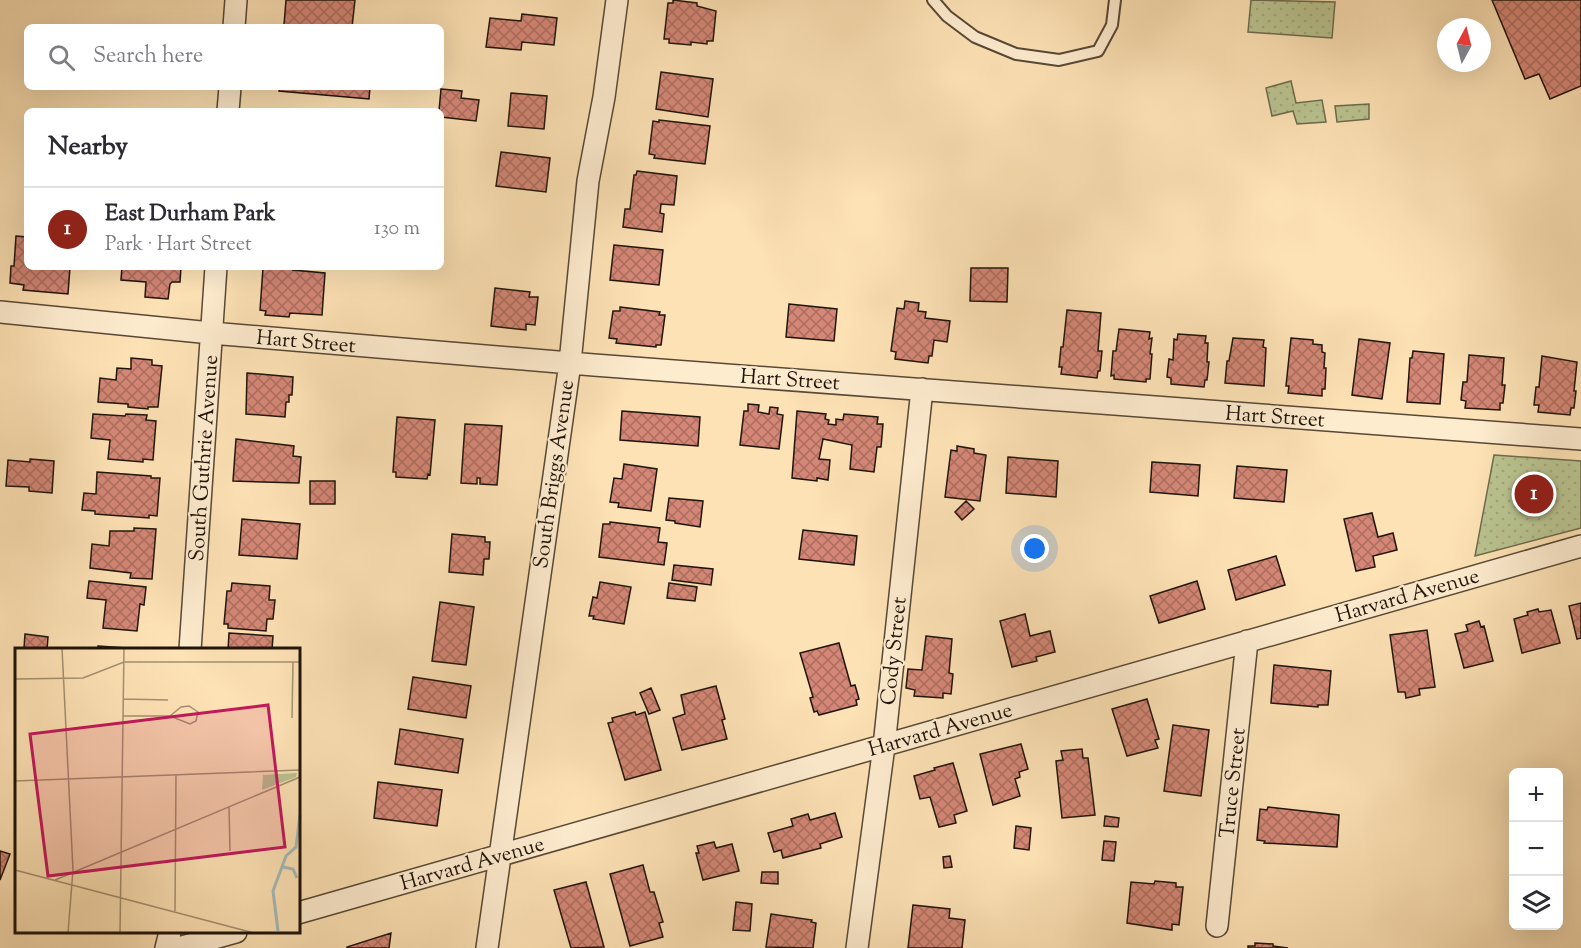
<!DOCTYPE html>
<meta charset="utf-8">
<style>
:root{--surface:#fff;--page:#f7f7f7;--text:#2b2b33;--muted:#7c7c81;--line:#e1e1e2;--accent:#8f2418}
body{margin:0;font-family:"Sorts Mill Goudy",serif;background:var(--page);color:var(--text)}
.controls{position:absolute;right:18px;bottom:18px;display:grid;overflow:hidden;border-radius:9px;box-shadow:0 6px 24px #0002}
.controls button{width:54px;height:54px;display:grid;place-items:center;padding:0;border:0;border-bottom:2px solid var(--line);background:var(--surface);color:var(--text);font:30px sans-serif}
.compass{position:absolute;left:1437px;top:18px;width:54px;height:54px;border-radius:50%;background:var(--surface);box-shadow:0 6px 24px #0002;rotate:7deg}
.you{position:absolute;left:1035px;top:549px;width:21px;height:21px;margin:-15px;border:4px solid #fff;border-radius:50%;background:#1a73e8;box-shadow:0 0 0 9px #1a73e833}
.badge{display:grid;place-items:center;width:39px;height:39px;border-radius:50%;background:var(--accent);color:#fff;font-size:20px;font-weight:700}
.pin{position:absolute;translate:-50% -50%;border:3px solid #fff;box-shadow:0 2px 6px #0006}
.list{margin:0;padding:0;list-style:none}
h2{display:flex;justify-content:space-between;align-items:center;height:78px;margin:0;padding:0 24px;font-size:26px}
h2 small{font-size:20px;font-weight:400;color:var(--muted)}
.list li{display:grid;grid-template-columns:39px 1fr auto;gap:18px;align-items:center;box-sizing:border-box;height:84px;padding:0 24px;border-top:2px solid var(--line)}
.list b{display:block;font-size:22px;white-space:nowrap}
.list p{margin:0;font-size:20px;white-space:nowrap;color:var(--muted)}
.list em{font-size:20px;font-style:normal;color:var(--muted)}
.icon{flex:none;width:33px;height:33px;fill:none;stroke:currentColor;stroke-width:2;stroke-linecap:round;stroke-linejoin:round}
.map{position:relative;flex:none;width:1581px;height:948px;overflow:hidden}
.search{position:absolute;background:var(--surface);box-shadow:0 6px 24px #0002;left:24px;top:24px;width:420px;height:66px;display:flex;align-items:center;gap:15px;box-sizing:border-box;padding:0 21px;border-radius:9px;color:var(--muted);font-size:22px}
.panel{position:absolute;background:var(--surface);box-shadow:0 6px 24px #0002;left:24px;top:108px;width:420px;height:162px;border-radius:9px}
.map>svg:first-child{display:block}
.park{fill:url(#park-dots);stroke:#6d6c4e;stroke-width:1.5}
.building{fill:url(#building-cross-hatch);stroke:#20140a;stroke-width:1.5}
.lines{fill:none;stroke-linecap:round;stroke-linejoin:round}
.service-casing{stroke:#574835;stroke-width:14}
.minor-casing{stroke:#574835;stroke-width:24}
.service{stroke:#feeccf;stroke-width:10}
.minor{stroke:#feeccf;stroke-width:21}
.labels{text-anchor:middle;stroke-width:4.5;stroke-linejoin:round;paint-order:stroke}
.street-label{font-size:21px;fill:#20140a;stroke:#feeccf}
.inset-river{fill:none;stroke:#a5bbb9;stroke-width:3}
.inset-road{fill:none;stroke:#a59071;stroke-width:1.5}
.view{fill:#c2185b;fill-opacity:0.15;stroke:#c2185b;stroke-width:3}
.inset-edge{fill:none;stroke:#20140a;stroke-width:3}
</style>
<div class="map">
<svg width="1581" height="948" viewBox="0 0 1581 948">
<defs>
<pattern id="park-dots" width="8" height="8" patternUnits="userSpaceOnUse" patternTransform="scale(1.5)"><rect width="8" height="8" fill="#bac491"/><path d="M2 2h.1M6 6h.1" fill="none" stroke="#a0a87c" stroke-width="1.8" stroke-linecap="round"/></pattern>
<pattern id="building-cross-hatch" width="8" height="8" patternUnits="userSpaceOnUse" patternTransform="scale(1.5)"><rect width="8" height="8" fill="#d48776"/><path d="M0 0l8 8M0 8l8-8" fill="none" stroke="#ac6d5f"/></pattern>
</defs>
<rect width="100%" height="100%" fill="#fde2b5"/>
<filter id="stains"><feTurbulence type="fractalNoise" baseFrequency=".00333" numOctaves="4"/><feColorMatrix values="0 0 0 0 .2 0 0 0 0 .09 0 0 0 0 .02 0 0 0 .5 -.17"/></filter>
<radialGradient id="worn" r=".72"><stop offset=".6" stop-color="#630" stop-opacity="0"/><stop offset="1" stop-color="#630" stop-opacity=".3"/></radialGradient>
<path class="park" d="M1251,0L1335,2L1332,38L1248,32Z
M1291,81L1296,103L1322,100L1326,122L1297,124L1293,111L1272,116L1266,88Z
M1369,104V119L1337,122L1335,106Z
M1494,455L1581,461V528L1475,556Z"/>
<path class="building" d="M286,0H355L352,27H290L284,25Z
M673,0L697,3V6L716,11L713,41H707V44L691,42V45L669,43V39H664L668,3H673Z
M1492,0H1581V86L1550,99L1539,74L1525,79Z
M522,14L557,18L554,45L522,42L521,50L486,47L490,18L521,21Z
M661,72L713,79L708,117L656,109Z
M280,87H370L369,99L279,91Z
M441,89L462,91L461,98L479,100L476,121L441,117V111H439Z
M511,93L547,96L544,129L508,126Z
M659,120L710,126L705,164L654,158L655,155L649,154L653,121L659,122Z
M501,152L550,158L546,192L496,186Z
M637,171L677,176L674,205L661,204L660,213L664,214L662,232L623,227L625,209H630L634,175H636Z
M16,236L27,237V267H70L68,294L23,290L24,285L10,283L11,266H14Z
M614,245L663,250L659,285L610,280Z
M122,267H181L180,282H172L170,284L168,299L145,297L146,282L121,280Z
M270,267H294L293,270L325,273L322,315L290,313L289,317L265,315L266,311L260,310L263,268L269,269Z
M971,268H1008L1007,302L970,301Z
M495,288L530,292L529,297H538L535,325L526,324V330L491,326Z
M905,301L919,303L918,311L926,312L925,318L950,321L947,342L934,340L932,356H929L928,363L895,359L896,352L891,351L897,308L904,309Z
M789,304L837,309L834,341L786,337Z
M620,307L660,312L659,315H665L661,345H656V347L616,343L617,339L609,338L613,311H620Z
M1067,310L1101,313L1098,351H1102L1100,371H1098L1097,378L1061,374L1062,367H1059L1061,347H1063Z
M1119,329L1150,332L1149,339L1152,338L1150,354H1152L1150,379H1146V382L1114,379V375L1111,376L1113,351H1116Z
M1178,334L1206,336L1205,343H1208L1207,362H1209L1207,380H1205L1204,387L1171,384V378L1167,377L1169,359L1173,360L1174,339L1177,340Z
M1233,338L1264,340L1263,347L1266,348L1264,386L1225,383L1227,361H1229Z
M1291,338L1313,340V344L1322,345V352L1325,353L1324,368H1326L1325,389H1322V396L1288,393L1289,386H1286Z
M1359,339L1390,343L1382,399L1352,395Z
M1413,351L1444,354L1440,404L1407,402L1410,358H1412Z
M1469,355L1504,358L1502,385H1505L1503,403H1500V410L1465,408L1466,401L1461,400L1463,382H1467Z
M1542,356L1577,362L1574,391H1576L1574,408H1571L1570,415L1538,412L1539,405H1534L1536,387H1539Z
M131,358L152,360V365L162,366L158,407H148V409L128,407V404L98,402L100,378L116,380L117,368L131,369Z
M247,373L293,377L292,395H289V402H286L285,417L246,414Z
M748,404L759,405L758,412L769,414L770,407L778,408L777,414L783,415L779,449L740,445L744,411H748Z
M622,411L700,417L698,446L620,440Z
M797,411L826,414L825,419L829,420L828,424L836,425V419L843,420L844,414L878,417L877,424H883L881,447H877L874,472L850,469L852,445L823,439L819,459L830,460L828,480L817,478V481L792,478Z
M93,414L125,416L126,414L147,415L146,420L156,421L153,460L143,459V462L108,459L110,440L91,438Z
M397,417L435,420L430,475L428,474L427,479L396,477V472H393Z
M465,424L502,426L497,485L480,484V478H477V484L461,483Z
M236,439L294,446L293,456L301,457L299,483L233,481Z
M957,446L974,449V453L986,455L980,501L945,497L951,450L957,451Z
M1008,457L1058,461L1056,497L1006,493Z
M30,459L54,461L52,493L29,491V487L6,486L8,460L30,462Z
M1152,462L1200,465L1198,496L1150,492Z
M624,464L657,469L651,511L618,507L619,503L610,502L614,478L622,479Z
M1237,466L1287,470L1284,502L1234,498Z
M97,472L151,476V478H160L157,516L149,515V518L95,514V511L82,510L84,493L96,494Z
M310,481H335V504H310Z
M669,498L703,501L700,527L675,523V521L666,520Z
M966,501L974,509L962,520L955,512Z
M1372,513L1378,537L1393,533L1397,550L1373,556L1375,567L1356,571L1344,519Z
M242,519L300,524L297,559L239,555Z
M610,522L660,528L658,542L667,543L664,565L599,557L603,524H610Z
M134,528L156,529L152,579L130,578L131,573L90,568L92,544L109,546L110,531H134Z
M803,530L857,536L854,565L799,559Z
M452,534L485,537V542H490L489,559H484L483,575L449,572Z
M1276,556L1285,585L1236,600L1228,570Z
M674,565L713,569L711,585L672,580Z
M89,581L146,587L144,605L140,604L137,631L103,628L106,600L87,598Z
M1197,581L1205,609L1159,623L1150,596Z
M600,582L631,587L624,624L593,619L594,616H589L593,597L597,598Z
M232,583L270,586L269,600H275L273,619H267L266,631L228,628V624H224L227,591H231Z
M669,583L697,587L695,601L667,598Z
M440,602L474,607L466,665L432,661Z
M1581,603V638L1577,639L1569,606Z
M1538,609L1539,612L1551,610L1560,643L1522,653L1514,619L1528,615L1527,612Z
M1025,614L1030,636L1050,631L1055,652L1036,657L1037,661L1012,667L1000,621Z
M1479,621L1481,627L1484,626L1493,661L1464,668L1455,634L1468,631L1466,625Z
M1427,630L1435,687L1419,689L1420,695L1406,698L1405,692H1398L1390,635Z
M229,633L273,636L272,650H228Z
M25,634L48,637L47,650L24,648Z
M926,636L952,639L949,673L953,674L951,694L943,693V698L914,696L915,690L906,688L908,669L922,670Z
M839,643L851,686L855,685L859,699L856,700L857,705L819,715L817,711L814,712L810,698L813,697L800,653Z
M98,646L140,649V650H89L98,649Z
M1274,665L1331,671L1328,705H1318V707L1271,703Z
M413,677L471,686L466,718L408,709Z
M716,686L725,719L722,720L727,739L682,750L673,718L685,714L681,695Z
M651,688L660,710L649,714L640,693Z
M1147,699L1159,739L1155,740L1158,748L1127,756L1112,709Z
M635,712L636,715L645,712L661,770L625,780L608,723L613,722L612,718Z
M1173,725L1209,730L1201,796L1164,791Z
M400,729L463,739L458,773L395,764Z
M1021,744L1028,769L1019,772L1020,777L1015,779L1020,796L993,805L980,754Z
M1082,749L1083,758H1088L1095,815L1062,818L1056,761L1063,760L1061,751Z
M953,763L967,811L954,815L956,823L939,827L930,797L920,799L914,776L935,770L934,768Z
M378,782L442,790L437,826L374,818Z
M1268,807L1339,815L1337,847L1264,843L1265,841L1257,840L1260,809L1267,810Z
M835,813L842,837L820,844L821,848L783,858L781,850L774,852L768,833L793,826L791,819L808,814L810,820Z
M1105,816L1119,818L1118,827L1104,826Z
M1016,826L1031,828L1029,850L1014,848Z
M1104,841L1116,842L1114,861L1102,860Z
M714,842L716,848L732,844L739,871L703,880L696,853H699L697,846Z
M0,851L10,854L0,880Z
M950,856L952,867L944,868L943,857Z
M643,865L650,892H654L663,922L659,923L663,937L630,946L610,874Z
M762,872H778V884L761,883Z
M1155,881L1176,883V887H1183L1179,925L1172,924V930L1127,923L1131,882L1154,884Z
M586,882L604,947L571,948L554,890Z
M736,902L752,904L750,931L733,930Z
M913,905L950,909L949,918L965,920L962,948H908Z
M771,914L812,920L811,922L816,923L813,948L766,947Z
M391,933L389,948H347V947Z
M1255,943L1273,944V946L1288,948H1248V946H1255Z"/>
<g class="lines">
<g class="service-casing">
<path id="service" d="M933,0L947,16L975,37L1016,54L1059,60L1098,51L1112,25L1115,0"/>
</g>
<g class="minor-casing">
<path id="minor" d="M234,27L236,0
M228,111L230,87
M0,312L211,333L594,365L1581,439
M190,650L216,267
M298,913L1581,546
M1217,926L1247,641
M166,948L170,932
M178,948L236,932
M487,948L570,363L588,181L604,97L617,0
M857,948L884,746L922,389"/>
</g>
<use href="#service" class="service"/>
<use href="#minor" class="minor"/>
</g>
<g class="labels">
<g class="street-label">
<text transform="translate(306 341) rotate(5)" y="7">Hart Street</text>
<text transform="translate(790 379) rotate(4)" y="7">Hart Street</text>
<text transform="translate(1275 416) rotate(4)" y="7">Hart Street</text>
<text transform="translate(203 458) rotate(-86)" y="7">South Guthrie Avenue</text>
<text transform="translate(553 474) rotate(-82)" y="7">South Briggs Avenue</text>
<text transform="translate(1407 595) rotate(-16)" y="7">Harvard Avenue</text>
<text transform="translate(893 651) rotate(-84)" y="7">Cody Street</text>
<text transform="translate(940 729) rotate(-16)" y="7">Harvard Avenue</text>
<text transform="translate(1232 783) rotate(-84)" y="7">Truce Street</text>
<text transform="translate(472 863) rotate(-16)" y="7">Harvard Avenue</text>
</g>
</g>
<g transform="translate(15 648)">
<rect width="285" height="285" fill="#fde2b5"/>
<path d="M282,125L281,129L247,142L248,127Z" fill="#bac491"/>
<path class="inset-river" d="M268,219L278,221L282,230M263,283L258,243L271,208L281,199L285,167"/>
<path class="inset-road" d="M47,0L58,222L53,285M0,31L68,30L109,14H285M108,51L153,52M108,68H155L175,76L181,73L183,64L174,58L166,59L155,68M277,70L278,14M0,133L285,122M214,159L215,203M0,222L239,285M40,232L285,129M160,263L161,127M105,285L109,0"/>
<path class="view" d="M253,57L270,199L33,228L15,86Z"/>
<rect width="285" height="285" class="inset-edge"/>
</g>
<rect width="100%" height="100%" filter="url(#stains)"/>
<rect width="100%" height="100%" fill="url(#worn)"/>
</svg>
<div class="controls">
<button>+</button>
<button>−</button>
<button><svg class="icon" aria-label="layers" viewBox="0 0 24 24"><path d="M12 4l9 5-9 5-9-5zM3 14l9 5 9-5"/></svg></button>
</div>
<svg class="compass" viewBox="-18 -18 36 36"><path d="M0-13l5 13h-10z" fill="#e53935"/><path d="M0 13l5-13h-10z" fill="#7c7c81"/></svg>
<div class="you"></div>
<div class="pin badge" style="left:1534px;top:494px">1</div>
<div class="search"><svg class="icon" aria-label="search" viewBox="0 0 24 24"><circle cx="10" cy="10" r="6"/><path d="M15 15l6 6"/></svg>Search here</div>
<section class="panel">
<h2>Nearby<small></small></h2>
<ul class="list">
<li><span class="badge">1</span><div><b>East Durham Park</b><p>Park · Hart Street</p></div><em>130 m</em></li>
</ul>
</section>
</div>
